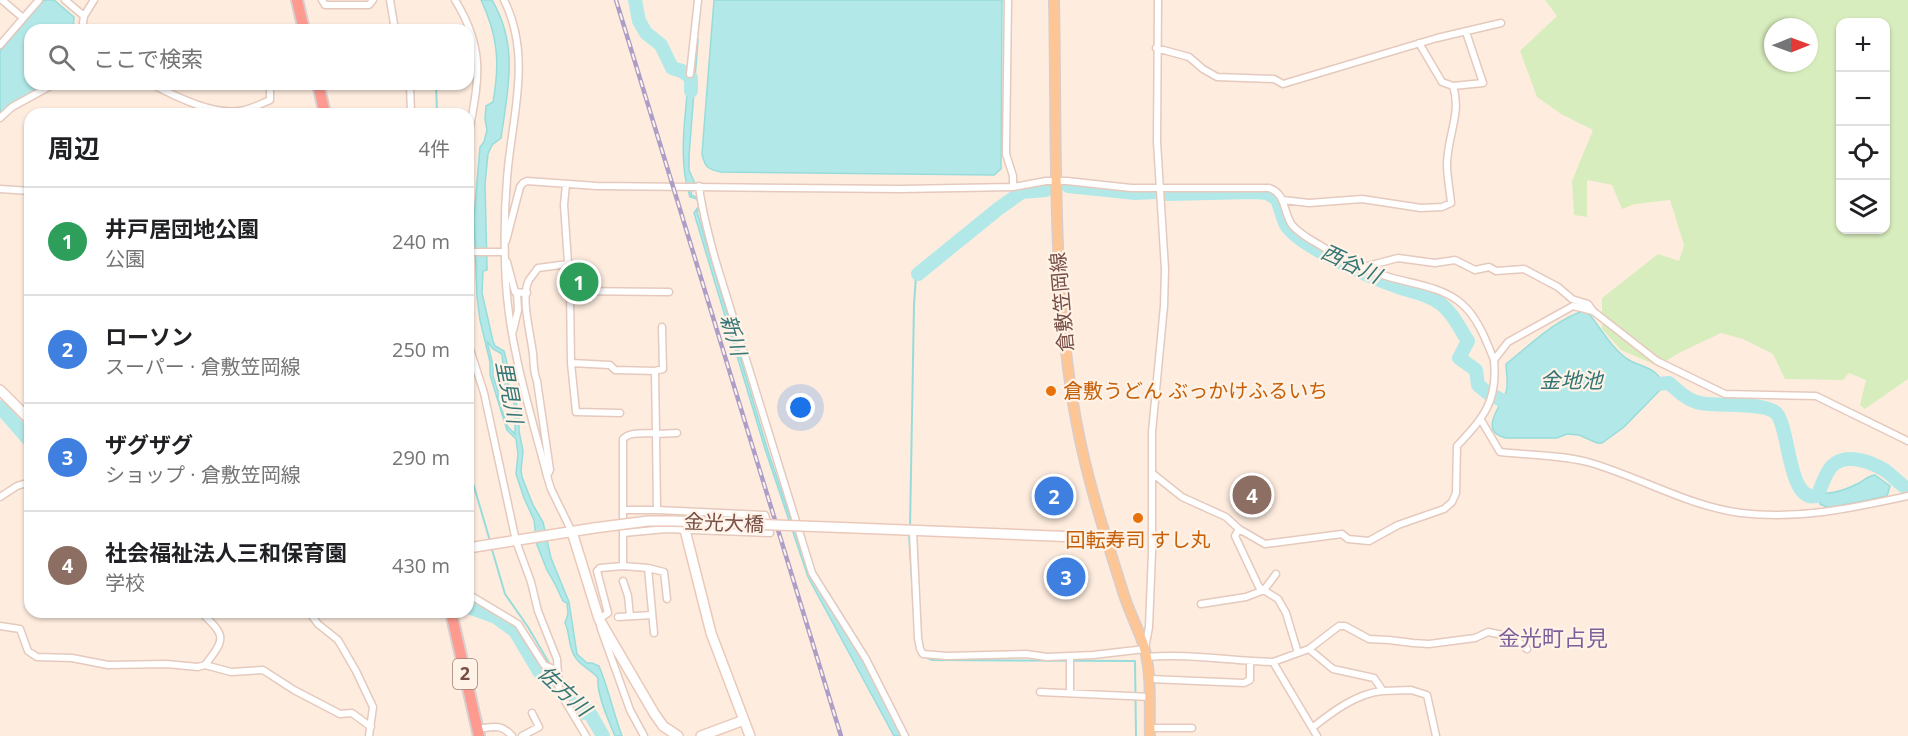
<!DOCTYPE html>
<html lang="ja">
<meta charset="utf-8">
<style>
:root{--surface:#fff;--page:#f2f2f2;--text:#202124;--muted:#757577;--line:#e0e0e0;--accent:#db2777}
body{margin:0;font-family:"Open Sans","Noto Sans JP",sans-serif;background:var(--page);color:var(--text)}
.controls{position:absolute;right:18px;top:18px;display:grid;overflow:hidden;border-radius:12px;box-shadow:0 2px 4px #0004}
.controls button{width:54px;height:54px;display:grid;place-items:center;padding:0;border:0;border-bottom:2px solid var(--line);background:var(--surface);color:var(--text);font:30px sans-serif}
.compass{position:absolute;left:1764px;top:18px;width:54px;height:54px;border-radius:50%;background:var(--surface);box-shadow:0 2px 4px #0004;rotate:89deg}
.you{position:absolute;left:801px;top:408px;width:21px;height:21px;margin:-15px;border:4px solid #fff;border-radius:50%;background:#1a73e8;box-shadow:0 0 0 9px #1a73e833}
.badge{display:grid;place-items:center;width:39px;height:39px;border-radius:50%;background:var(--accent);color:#fff;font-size:20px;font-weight:700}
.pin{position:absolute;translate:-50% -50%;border:3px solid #fff;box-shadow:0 2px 6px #0006}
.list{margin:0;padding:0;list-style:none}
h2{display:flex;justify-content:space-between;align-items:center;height:78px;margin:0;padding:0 24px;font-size:26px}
h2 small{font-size:20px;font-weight:400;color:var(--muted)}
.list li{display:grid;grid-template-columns:39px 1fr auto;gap:18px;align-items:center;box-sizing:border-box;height:108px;padding:0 24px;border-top:2px solid var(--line)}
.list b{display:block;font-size:22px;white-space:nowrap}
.list p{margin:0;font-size:20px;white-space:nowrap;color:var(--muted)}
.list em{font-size:20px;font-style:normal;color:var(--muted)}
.icon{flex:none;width:33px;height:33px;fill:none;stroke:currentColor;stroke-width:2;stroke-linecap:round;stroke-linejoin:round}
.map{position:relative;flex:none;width:1908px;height:736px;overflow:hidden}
.search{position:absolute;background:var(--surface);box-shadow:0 2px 4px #0004;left:24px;top:24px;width:450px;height:66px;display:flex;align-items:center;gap:15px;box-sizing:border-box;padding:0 21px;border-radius:18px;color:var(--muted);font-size:22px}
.panel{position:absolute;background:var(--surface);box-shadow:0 2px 4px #0004;left:24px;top:108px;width:450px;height:510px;border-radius:18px}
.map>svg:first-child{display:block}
.green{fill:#d8edbd;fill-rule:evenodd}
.water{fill:#b2e9e8;stroke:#97dcdb;stroke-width:1.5;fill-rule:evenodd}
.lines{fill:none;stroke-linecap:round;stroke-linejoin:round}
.stream{stroke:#97dcdb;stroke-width:2}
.river{stroke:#b2e9e8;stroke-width:14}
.street-casing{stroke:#e5c9bd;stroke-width:9}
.secondary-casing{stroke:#ebc8ba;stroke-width:12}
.primary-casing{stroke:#d9cdcb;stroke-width:12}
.highway-casing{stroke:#d9cdcb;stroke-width:14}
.street{stroke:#fff;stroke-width:6}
.secondary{stroke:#fff;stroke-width:9}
.primary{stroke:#ffc695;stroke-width:9}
.highway{stroke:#fe9a90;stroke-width:10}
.rail-casing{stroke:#ad9ec8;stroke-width:4.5}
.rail{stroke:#fff2e7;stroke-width:2;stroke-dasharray:7;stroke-linecap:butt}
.secondary-bridge-casing{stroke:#ebc8ba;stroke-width:12;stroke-linecap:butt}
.secondary-bridge{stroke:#fff;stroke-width:9}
.food-dot{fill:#e8710a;stroke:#fff2e7;stroke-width:2}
.labels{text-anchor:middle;stroke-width:4.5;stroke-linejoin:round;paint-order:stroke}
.shield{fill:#fff2e7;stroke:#a07f76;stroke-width:1.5}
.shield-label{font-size:18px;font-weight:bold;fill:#774e45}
.street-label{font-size:20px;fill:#774e45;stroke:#fff2e7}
.food-label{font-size:20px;fill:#c56008;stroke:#fff2e7;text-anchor:start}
.water-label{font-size:21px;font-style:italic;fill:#357676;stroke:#fff2e7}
.quarter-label{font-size:22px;fill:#7d5f9b;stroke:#fff2e7}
</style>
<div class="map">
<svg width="1908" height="736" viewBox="0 0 1908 736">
<rect width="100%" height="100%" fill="#feeddf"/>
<path class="green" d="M1545,0H1908V379L1865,409L1860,405L1866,380L1849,373L1843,380L1785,379L1773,354L1743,339L1721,333L1679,353L1658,366L1621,350L1602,329V298L1658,254L1679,261L1684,245L1670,200L1635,204L1622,209L1612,185L1587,180V217L1574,215L1572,181L1593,130L1561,114L1537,97L1520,51L1557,16ZM1840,22H1886V230H1840ZM1773,27H1809V63H1773Z"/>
<path class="water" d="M44,0H54L74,17L73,30H30V84H49L0,112V51Z
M481,0H492C519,46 508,89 501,138L492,145L488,154L485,184L487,267V270L483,271L482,293L493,341L495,346L504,351L507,363L508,384L515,397L519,415V431L523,451L521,470L522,477L533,505L543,522L551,558L569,602L577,654L587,663H592L599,666C609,690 613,712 622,736H615C609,722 596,693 598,678C591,669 578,665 574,655C568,645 570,633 565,623L568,614L567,603L563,601L555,584L547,570L537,545L534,520L524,498L516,474L518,454L516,439L507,430L501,411L490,375V362L480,320L477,296L474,218L480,147L484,142L487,130L485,119L486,106L493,102C500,63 498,36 481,0ZM487,341L493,349L502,354L505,384L515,406V434L508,427L498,399V391L493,376V365Z
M714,0H1002L1001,169L994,175L721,172C707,169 705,167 702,154Z
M698,40L689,156V170L697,188L692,190L691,195L699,198L701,207L697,212L767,448L806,565L817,588L860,654L902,736H894L808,577L765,449L694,213L699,206L697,199L690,197C678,161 685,121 688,84L693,75L696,41Z
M1586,310C1599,325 1612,350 1629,360C1643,368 1660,368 1663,387L1624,427L1602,443H1597L1579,435L1567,434L1557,438H1506C1478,431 1500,408 1506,392C1509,383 1506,373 1506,364C1530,345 1556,319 1586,310Z
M1875,475L1890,486L1887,496L1829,508L1820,504L1823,493C1834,494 1847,489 1857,484C1864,481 1867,476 1875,475Z"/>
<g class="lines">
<path class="stream" d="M393,0L398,30
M436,84L437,114
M468,466L490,541
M910,528L914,305L916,276L918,274
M909,534L915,630
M491,546L505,594L528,627L549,663
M915,638L919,654L932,660L1135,661L1136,736
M567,682L588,710"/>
<path class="river" d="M635,0L639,21L646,33L661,45L672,68L682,71L691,78V91
M1068,186L1135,193L1157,192
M1167,194L1253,192L1267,193L1277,199C1280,207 1282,217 1286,225C1299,247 1373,278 1398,287C1413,292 1428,294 1441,304C1454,314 1459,328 1468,341L1459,358L1476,370L1478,385L1489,394
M918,274L998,209L1022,192L1046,190
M1644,385L1669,383C1678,391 1688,401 1700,403C1717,407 1767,401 1777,414C1790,431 1788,503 1817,496C1822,486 1825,473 1832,466C1846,452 1872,462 1886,471C1894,477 1899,484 1908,489
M1496,397L1506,403L1518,401
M0,407L30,441
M468,607L496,617L515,631L540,673L566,690L580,711L584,713L588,710L603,736"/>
<g class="street-casing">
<path id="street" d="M2,0L23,18
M65,0L84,16
M322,0L325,5H369L373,0
M390,0L395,30
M455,0C487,52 478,82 468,138
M504,0C533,58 511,119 507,179C504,214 504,250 506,284C510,349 531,414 547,476L551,489L572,532
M1008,0L1006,154L1013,176V187
M82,30L84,16L94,0
M1419,43L1442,82L1453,86L1483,83L1466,32
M0,45L39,0
M1156,48L1189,57L1203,69L1217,77L1274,79L1283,84L1437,38L1501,23
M690,74L698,0
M152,84C174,96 213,115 239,111C250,110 260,104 270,100V84
M410,84L411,114
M0,118L12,107L54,84
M566,184L564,205L570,291L571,363L610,365L615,370L655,371L656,433C645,434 630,431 623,439V566L600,568L597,571L608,613L599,619L601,629L630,710L644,736
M699,186C702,212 709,237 716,262L812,573L866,659L905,736
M0,189L30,191
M1283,200L1309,203L1362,199L1421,208L1442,207L1451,203C1450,191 1447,177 1447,165C1447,136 1462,113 1453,86
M506,241L520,187L523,183L527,181L597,186L901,189L1013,187L1046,181H1067L1131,188H1269C1286,193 1283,212 1292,225C1299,233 1309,239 1318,244C1340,258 1365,270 1389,277C1413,284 1443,287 1462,304C1478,318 1486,340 1494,360
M468,252H505
M507,262L515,292L527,293
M1364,267L1398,258L1435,263L1455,260L1475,270L1489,267L1496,271L1524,269L1558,287L1572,299L1588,304L1593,311
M570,291L669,292
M513,331L518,310L517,294
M468,343L484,393L516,541L531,582L538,611L557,659L559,691L586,736
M571,363L576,412L620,413
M655,371L663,369L662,327
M1481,420L1500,452C1527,455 1565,455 1591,463C1642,478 1688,506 1741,513C1799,520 1852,508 1908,496
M656,434L677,433
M1152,473L1182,497L1226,517L1239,529L1265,544L1342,534L1348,539L1369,541L1398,525L1444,509L1452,502L1456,493L1457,446C1484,417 1498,401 1494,360L1508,342L1573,306L1593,311L1657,361L1725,394L1816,396L1908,441
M547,476L550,470L537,381C533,371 534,364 533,354C531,335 520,297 529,280C532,276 535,272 538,268L568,264
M0,497L17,486L30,482
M623,510H657L656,433
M1239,529L1235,536L1259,587L1278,599L1286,613L1298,653
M913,531L918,638L920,649L923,654L947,656L1026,654L1047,657L1093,655L1145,649L1149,627L1152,552V432L1164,306L1165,269L1157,142L1158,0
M623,533L666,529L770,533L765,515L657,510
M623,566L648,568L664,572L667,599
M648,568L654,633
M623,581L628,596L630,616
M468,594L518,624L544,665L558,671
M1201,604L1246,597L1264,590L1276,574
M201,612C225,636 227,637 205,665
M309,612L318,624L338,640L356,671L373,707L369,736
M618,617L652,615
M0,626L20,629L28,651L37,657L72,658L108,665L166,664L198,667L205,665L231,672L263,670L294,690L340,714L352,713L371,727
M1309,649L1333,669L1374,678L1383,691L1411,690L1427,695L1436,736
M1146,657C1188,653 1231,661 1273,662L1317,736
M1273,662L1309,649L1339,626H1345L1369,639L1389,640L1413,643L1429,644L1475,638L1488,632L1513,637L1527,649
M1150,679L1244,683L1250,680V662
M1040,692L1151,697
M1070,692V656
M1150,728H1192
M1312,728C1332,712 1357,693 1383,691
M477,729C493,727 501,723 512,736
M522,736L539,727L532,713"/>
</g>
<g class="secondary-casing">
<path id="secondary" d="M0,390L30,420
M855,528L1077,537L1105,536
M685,530L711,633L750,736
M572,532L599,619L654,713L663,726L678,736
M468,548L594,528
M701,736L744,720"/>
</g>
<g class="primary-casing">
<path id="primary" d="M1054,0C1057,140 1051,282 1076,420C1087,480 1106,538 1124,595C1130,614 1140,632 1145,650C1152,679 1149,707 1150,736"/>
</g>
<g class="highway-casing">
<path id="highway" d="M297,0L304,30
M318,84L325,114
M451,612L479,736"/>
</g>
<use href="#street" class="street"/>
<use href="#secondary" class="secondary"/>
<use href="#primary" class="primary"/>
<use href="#highway" class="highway"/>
<g class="rail-casing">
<path id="rail" d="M616,0L841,736"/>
</g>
<use href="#rail" class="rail"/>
<g class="secondary-bridge-casing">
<path id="secondary-bridge" d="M594,528L648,521H674L855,528"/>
</g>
<use href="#secondary-bridge" class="secondary-bridge"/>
</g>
<g class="food-dot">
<circle cx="1051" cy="391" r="6"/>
<circle cx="1138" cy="518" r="6"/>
</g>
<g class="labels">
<rect class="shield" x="453" y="659" width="24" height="30" rx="4.5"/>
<g class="shield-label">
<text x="465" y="680">2</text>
</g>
<g class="street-label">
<text transform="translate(1062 302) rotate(-95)" y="7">倉敷笠岡線</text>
<text transform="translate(724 523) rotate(2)" y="7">金光大橋</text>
</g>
<g class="food-label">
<text x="1063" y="398">倉敷うどん ぶっかけふるいち</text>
<text x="1138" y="547" text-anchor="middle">回転寿司 すし丸</text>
</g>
<g class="water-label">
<text transform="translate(1351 264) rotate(25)" y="7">西谷川</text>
<text transform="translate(733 335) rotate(73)" y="7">新川</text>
<text x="1571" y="388">金地池</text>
<text transform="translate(509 392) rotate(79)" y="7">里見川</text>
<text transform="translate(564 691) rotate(43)" y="7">佐方川</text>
</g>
<g class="quarter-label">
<text x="1553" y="646">金光町占見</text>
</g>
</g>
</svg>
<div class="controls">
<button>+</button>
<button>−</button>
<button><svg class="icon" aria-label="locate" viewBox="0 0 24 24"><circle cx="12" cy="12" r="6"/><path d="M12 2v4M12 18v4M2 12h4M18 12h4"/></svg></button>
<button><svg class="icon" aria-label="layers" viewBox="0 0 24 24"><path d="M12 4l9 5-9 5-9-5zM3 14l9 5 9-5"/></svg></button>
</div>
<svg class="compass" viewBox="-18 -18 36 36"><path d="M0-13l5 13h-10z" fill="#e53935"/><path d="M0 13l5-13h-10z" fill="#757577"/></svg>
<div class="you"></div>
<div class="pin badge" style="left:579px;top:282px;background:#2e9e5b">1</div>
<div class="pin badge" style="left:1054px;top:496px;background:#3f7fe0">2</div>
<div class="pin badge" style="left:1066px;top:577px;background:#3f7fe0">3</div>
<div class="pin badge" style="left:1252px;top:495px;background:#8d6e63">4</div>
<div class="search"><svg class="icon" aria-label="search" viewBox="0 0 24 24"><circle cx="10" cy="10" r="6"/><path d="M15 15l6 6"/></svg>ここで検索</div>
<section class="panel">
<h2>周辺<small>4件</small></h2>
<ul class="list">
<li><span class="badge" style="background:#2e9e5b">1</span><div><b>井戸居団地公園</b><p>公園</p></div><em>240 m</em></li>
<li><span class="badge" style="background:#3f7fe0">2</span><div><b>ローソン</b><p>スーパー · 倉敷笠岡線</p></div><em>250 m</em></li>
<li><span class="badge" style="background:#3f7fe0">3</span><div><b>ザグザグ</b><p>ショップ · 倉敷笠岡線</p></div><em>290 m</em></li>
<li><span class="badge" style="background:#8d6e63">4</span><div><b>社会福祉法人三和保育園</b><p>学校</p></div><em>430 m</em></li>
</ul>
</section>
</div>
